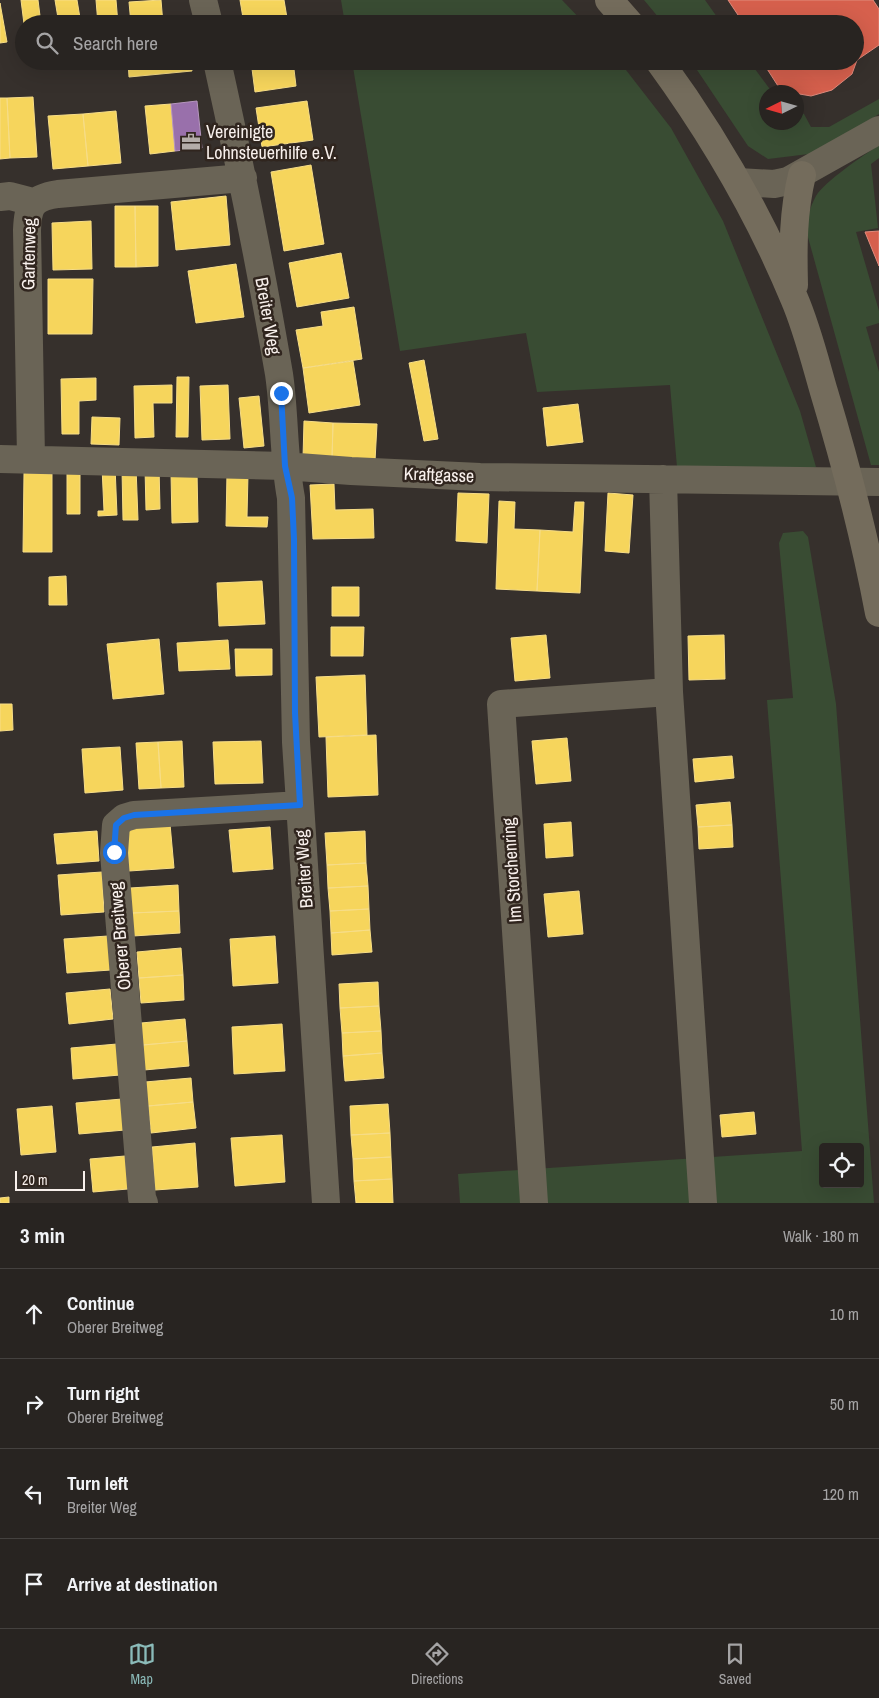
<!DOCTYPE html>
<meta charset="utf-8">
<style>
:root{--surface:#282421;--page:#34302e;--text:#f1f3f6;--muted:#a5a4a5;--line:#44413f;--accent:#8bbbb9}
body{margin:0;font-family:"Archivo Narrow",sans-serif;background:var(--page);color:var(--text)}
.controls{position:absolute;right:15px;bottom:15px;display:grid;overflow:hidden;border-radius:5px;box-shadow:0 5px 20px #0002}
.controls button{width:45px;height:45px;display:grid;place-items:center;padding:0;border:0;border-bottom:1px solid var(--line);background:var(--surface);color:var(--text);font:25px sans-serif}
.compass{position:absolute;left:759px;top:85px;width:45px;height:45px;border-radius:50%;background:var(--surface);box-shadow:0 5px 20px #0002;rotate:265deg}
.scale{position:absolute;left:15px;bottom:12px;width:70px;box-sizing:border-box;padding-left:5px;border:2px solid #f8f0ec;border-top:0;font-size:14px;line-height:18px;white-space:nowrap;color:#f8f0ec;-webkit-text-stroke:4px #30251e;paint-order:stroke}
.stop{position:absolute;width:15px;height:15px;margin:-11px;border:4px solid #1a73e8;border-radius:50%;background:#fff}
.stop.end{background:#1a73e8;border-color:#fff;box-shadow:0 1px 5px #0008}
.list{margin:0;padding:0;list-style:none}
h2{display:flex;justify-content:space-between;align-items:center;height:65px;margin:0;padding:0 20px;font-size:21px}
h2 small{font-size:16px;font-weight:400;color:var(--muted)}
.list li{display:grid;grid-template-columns:32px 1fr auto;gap:15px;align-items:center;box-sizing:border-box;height:90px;padding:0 20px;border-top:1px solid var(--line)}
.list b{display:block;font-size:19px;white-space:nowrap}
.list p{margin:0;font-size:16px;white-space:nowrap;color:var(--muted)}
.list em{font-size:16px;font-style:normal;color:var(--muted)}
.icon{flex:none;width:28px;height:28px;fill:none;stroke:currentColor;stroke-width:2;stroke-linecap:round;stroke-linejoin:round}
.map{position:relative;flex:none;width:879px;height:1203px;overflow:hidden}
.search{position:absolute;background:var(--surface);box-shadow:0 5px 20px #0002;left:15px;right:15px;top:15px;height:55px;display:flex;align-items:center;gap:12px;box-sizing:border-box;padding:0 18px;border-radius:28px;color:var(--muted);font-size:19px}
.sheet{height:425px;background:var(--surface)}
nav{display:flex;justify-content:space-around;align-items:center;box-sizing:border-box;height:70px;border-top:1px solid var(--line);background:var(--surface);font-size:14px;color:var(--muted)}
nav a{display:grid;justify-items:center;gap:2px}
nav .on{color:var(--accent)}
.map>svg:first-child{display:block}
.green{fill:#394c33;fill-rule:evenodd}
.homes{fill:#f6d55c;stroke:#f7dd87}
.shops{fill:#d6604d;stroke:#e08b7d}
.offices{fill:#9970ab;stroke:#b696be}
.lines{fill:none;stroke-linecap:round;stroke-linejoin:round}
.minor{stroke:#6a6456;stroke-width:28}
.major{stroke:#746c5c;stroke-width:28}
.route{stroke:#1a73e8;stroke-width:6}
.labels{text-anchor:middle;stroke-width:5;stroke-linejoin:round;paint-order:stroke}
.poi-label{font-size:18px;fill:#f8f0ec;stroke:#30251e;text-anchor:start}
.street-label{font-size:18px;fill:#f8f0ec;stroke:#30251e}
</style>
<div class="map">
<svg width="879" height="1203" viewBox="0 0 879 1203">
<rect width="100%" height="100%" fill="#36302c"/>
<path class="green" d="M341,0H562L585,24H345Z
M644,0H705L722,24H664Z
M352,61H619L671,128L723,221L800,411L816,467L768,481L678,479L670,385L537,392L526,333L400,351Z
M691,61H749L772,92H766V122H796L797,110L804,114L811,127H829L879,99V114L817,153L768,159L748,146Z
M879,145V158L871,164L878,228L856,232L879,311V323L866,327L879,372V465H871L806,230C807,218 810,207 816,196C824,182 864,155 879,145Z
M803,531L808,537L836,704L874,1203H460L458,1174L802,1151L767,700L793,698L779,543L783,533ZM823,1147H860V1184H823Z"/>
<path class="homes" d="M21,0H38L41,24H24Z
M55,0H77L81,24H59Z
M96,0H116L118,24H98Z
M161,0L163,24H131L129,2Z
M240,0H284L288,24H244Z
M0,3L7,42L0,43Z
M128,61H191L192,71L129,77Z
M251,61H293L296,86L255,92Z
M33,97L37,157L10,158L7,98Z
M0,98H7L10,158L0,159Z
M307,101L313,140L262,147L256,108Z
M171,104L175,151L150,154L145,106Z
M116,111L121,163L88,166L83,114Z
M83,114L88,166L53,169L48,116Z
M311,165L324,244L284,251L271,172Z
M226,196L230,245L176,250L171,202Z
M115,206H135L136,267H115Z
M135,206H158V266L136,267Z
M91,221L92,269L53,270L52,223Z
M341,253L349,298L297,307L289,263Z
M236,264L244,317L196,323L188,271Z
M48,279H93L92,334H48Z
M354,307L362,359L303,368L296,330L323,326L321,312Z
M424,360L438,439L424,441L409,363Z
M353,361L360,405L309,413L303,368Z
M177,377H189L188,437H176Z
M96,378V400L79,401V434H62L61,379Z
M172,385V403H153L154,437L135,438L134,386Z
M228,385L230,439L202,440L200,386Z
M259,396L264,446L244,448L239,398Z
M578,404L583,442L547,446L543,408Z
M92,417L120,418L119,445L91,444Z
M304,421L333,423L332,459L303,458Z
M333,423L377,424L375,461L332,459Z
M67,466H80V514H67Z
M115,466L117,515L98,516V511H104L102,467Z
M136,467L138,520H123L122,468Z
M159,467L160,509L146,510L145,468Z
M197,472L198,522L172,523L171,473Z
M24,473L52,474V552H23Z
M227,473L248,474L247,517H268L267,527L226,526Z
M334,484L335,510L373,509L374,538L313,539L310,485Z
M458,493L489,494L487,543L456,541Z
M608,493L633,495L629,553L605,551Z
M499,501L515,502L514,529L540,530L537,591L496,589Z
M575,502H584L580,593L537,591L540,530L573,532Z
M66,576L67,605H49V577Z
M262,581L265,624L219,626L217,583Z
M332,587H359V616H332Z
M331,627H364L363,656H331Z
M546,635L550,678L515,681L511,638Z
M724,635L725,679L689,680L688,636Z
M159,639L164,694L113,699L107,644Z
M228,640L230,669L179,671L177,643Z
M235,649H272V675L236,676Z
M365,675L367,735L319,737L316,677Z
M0,704H12L13,730L0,731Z
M376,735L378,795L328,797L326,737Z
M567,738L571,781L536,784L532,741Z
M182,741L184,787L161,788L158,742Z
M261,741L263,783L215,784L213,742Z
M158,742L161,788L139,789L136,743Z
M120,747L123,790L85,793L82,749Z
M732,756L734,778L695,782L693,759Z
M730,802L732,825L698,827L696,805Z
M571,822L573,856L546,858L544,824Z
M170,824L174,868L129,871L126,828Z
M732,825L733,847L699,849L698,827Z
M270,827L273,869L233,872L229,830Z
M97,831L99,861L57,864L54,834Z
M365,831L366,863L327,865L325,833Z
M366,863L368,886L328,888L327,865Z
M102,872L104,912L61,915L58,875Z
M178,885L179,911L132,913L130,888Z
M368,886L369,909L330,911L328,888Z
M579,891L583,934L548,937L544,894Z
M369,909L370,930L331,933L330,911Z
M179,911L180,933L133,936L132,913Z
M370,930L372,952L332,955L331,933Z
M108,936L111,970L67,973L64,939Z
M275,936L278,983L233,986L230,939Z
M181,948L183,975L139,978L137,952Z
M183,975L184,1000L141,1003L139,978Z
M378,982L379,1006L340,1008L339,984Z
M110,989L113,1019L69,1024L66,993Z
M379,1006L381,1031L342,1033L340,1008Z
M185,1019L187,1041L143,1045L141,1023Z
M282,1024L285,1071L234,1074L232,1027Z
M381,1031L382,1053L343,1056L342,1033Z
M187,1041L189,1066L144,1070L143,1045Z
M117,1044L120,1075L73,1079L71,1048Z
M382,1053L384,1078L345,1081L343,1056Z
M191,1078L193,1102L148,1106L145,1082Z
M122,1099L125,1130L79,1134L76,1103Z
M193,1102L196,1128L151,1133L148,1106Z
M388,1104L390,1133L351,1135L350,1106Z
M52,1106L56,1152L21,1155L17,1109Z
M754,1112L756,1134L722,1137L720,1115Z
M390,1133L391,1157L353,1159L351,1135Z
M282,1135L285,1182L235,1186L231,1138Z
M195,1143L198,1187L155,1190L152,1147Z
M125,1156L128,1189L93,1192L90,1159Z
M391,1157L392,1179L354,1181L353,1159Z
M392,1179L393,1203H356L354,1181Z
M9,1197V1203H0V1198Z"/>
<path class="shops" d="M728,0H873L879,9V45L857,60L852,74L832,90L811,96L788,92L778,86L762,61H855V24H744Z
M879,231V266L865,232Z"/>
<path class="offices" d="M197,101L202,148L175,151L171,104Z"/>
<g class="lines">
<path class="minor" d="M203,0L209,24
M217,61C240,165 261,269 279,374C285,415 283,455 291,498L296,742L326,1203
M738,182L774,184L788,181L879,130
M0,197L10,196L33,202
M31,458L27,230C28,205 32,198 58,194L243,178
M0,459L285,466L351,471L480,477L879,482
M663,479L669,692
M144,1203L142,1198L114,853L116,825L124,818L134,815L300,805
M534,1203L501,704L669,692L703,1203"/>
<path class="major" d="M609,0L630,24
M659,61C713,135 759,214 794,298C807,328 815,361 824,392C846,465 865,538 879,613
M794,285C793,247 793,212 802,175"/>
</g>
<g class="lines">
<path class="route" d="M114,852L116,825L124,818L134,815L300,805L295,713L294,539L292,498L285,466L281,393"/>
</g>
<defs>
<g id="office-bare" transform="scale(1.5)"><path d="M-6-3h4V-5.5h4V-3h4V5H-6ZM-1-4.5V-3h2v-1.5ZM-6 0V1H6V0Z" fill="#b4ada9" stroke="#30251e" stroke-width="2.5" paint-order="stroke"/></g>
</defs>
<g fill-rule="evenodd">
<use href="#office-bare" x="191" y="142"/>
</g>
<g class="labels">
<g class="poi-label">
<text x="206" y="138">Vereinigte<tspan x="206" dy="21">Lohnsteuerhilfe e.V.</tspan></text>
</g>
<g class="street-label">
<text transform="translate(29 254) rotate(-89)" y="6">Gartenweg</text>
<text transform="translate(268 316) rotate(80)" y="6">Breiter Weg</text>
<text transform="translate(439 475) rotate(2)" y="6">Kraftgasse</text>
<text transform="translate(304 869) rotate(-94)" y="6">Breiter Weg</text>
<text transform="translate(512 870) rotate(-94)" y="6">Im Storchenring</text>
<text transform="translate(120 936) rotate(-95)" y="6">Oberer Breitweg</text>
</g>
</g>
</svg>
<div class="controls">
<button><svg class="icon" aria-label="locate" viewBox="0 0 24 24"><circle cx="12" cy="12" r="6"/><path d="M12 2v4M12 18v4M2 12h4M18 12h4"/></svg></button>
</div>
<svg class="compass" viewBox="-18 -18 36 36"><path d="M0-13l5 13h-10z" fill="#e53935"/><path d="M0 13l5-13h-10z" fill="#a5a4a5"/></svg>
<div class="scale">20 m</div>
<div class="stop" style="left:114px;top:852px"></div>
<div class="stop end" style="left:281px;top:393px"></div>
<div class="search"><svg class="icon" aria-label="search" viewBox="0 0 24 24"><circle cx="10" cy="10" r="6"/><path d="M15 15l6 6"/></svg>Search here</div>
</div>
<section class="sheet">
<h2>3 min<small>Walk · 180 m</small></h2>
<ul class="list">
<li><svg class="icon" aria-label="ahead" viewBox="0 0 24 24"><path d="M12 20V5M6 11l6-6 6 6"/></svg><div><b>Continue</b><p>Oberer Breitweg</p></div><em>10 m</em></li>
<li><svg class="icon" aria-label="right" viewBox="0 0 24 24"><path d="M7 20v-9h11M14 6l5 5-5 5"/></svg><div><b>Turn right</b><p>Oberer Breitweg</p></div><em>50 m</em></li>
<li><svg class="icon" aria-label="left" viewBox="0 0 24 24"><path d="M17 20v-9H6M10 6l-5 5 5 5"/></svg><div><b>Turn left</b><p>Breiter Weg</p></div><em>120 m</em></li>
<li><svg class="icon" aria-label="arrive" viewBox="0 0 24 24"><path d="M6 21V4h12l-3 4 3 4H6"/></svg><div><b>Arrive at destination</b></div></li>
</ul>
</section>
<nav>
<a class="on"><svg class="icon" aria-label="map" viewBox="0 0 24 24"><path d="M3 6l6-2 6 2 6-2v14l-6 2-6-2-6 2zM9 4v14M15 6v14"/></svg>Map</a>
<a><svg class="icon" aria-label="directions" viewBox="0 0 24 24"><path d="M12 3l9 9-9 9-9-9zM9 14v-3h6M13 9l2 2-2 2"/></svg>Directions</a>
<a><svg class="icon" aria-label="saved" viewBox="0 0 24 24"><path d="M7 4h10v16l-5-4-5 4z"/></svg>Saved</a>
</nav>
